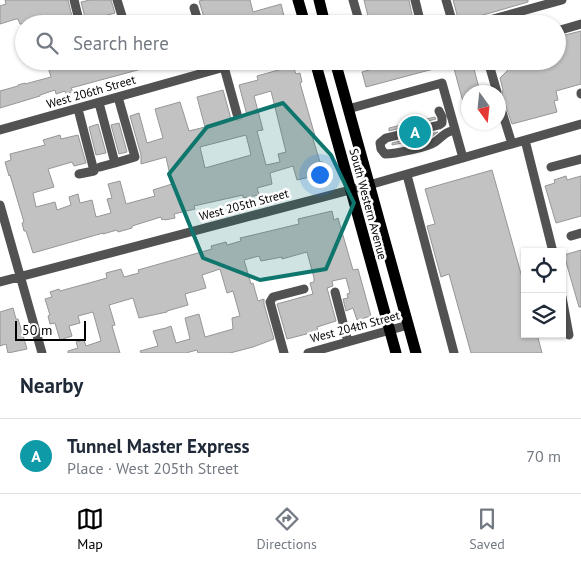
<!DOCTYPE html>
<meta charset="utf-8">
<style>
:root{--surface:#fff;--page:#f2f2f3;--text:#1f2937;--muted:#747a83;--line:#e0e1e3;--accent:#000}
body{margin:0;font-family:"PT Sans",sans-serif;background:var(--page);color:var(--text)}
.controls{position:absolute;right:15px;bottom:15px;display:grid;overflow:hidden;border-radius:0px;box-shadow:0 1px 4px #0004}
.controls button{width:45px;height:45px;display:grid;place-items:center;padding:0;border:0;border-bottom:1px solid var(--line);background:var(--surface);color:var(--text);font:25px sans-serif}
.compass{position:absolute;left:461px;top:85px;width:45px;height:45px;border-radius:50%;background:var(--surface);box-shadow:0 1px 4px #0004;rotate:165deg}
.scale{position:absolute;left:15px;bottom:12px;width:71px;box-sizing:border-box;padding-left:5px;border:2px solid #000;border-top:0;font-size:14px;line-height:18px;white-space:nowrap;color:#000;-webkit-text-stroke:4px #fff;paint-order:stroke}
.you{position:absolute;left:319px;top:174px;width:18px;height:18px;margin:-12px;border:4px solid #fff;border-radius:50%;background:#1a73e8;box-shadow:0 0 0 8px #1a73e833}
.badge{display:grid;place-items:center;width:32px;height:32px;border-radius:50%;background:var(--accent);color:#fff;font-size:16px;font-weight:700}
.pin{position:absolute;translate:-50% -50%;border:2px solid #fff;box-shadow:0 1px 5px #0006}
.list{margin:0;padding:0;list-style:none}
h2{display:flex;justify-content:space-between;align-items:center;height:65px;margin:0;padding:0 20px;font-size:21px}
h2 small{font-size:16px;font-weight:400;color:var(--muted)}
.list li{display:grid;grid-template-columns:32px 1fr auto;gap:15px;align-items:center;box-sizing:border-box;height:75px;padding:0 20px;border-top:1px solid var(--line)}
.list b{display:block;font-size:19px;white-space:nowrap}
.list p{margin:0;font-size:16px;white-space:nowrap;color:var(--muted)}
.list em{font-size:16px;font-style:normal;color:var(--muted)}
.icon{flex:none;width:28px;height:28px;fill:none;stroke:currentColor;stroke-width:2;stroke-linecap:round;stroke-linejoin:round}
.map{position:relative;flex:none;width:581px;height:353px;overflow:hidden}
.search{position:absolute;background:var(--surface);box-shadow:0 1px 4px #0004;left:15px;right:15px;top:15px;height:55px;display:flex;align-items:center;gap:12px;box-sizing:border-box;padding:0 18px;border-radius:28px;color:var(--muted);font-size:19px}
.sheet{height:140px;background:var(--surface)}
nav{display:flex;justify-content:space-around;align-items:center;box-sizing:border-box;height:70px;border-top:1px solid var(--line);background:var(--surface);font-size:14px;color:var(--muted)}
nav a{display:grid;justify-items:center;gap:2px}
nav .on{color:var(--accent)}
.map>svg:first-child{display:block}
.building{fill:#c2c2c2;stroke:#969696;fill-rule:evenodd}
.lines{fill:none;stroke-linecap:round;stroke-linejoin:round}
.minor{stroke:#525252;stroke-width:9}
.major{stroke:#000;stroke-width:11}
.marked{fill:#0f766e;fill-opacity:0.2;stroke:#0f766e;stroke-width:4;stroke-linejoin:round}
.labels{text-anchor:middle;stroke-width:5;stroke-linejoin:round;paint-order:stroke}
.street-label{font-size:12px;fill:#000;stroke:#fff}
</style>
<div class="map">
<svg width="581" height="353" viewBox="0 0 581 353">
<rect width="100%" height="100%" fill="#fff"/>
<path class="building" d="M5,0H68L74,24H20L18,19H16L0,24V6L6,4Z
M90,0H111L115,13L86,21L81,2Z
M204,0H250L253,12L281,4L286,24H206L199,1Z
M364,0H409L414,24H370Z
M453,0H528V2L459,22Z
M581,31V84L556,91L558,100L554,101L557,112L512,124L502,95L503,90L500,78L513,65L526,61H557V37Z
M46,61H160V64L71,88L73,92L66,94L65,91L56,94L55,90L40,95V96L0,108V91L18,86V85L25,83V84L51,77Z
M400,61H451L452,64L366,87L362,72Z
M452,61H472L480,92H468V113H466Z
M293,66L296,74L300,73L302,82L300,83L315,136H312L320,162H323L328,179L316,182L314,176L297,180L293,166L270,173L272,184L257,188L259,195L243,198V195L194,206L195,209L174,214L175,218L165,220L164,219L162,220L161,217L132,226V228L118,232L117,230L103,234V233L33,253L26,231H24L22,223L24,222L10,175L9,176L5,162L11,160L10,154L45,145L43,140L60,135L61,139L78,135L86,163L74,166L72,162L48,169L54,187L33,193L36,207L55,202L57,210L71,205L69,197L78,194L80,203L92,200L96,217L111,213L107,199L112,198L108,184L120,181L126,204L155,196L153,190L172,184L166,157L141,164V155L130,116L139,113L147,143L163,138L155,109L180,102L189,131L205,127L197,97L223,90L231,119L239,120L247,115L239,85L258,80L257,76ZM271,91L286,152L278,154L280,162L266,165L257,131L263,130L254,96ZM246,135L251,155L205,168L200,147Z
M435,117L436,119L389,131V128Z
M119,123L127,152L119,154L111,125Z
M98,124L106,153L96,155L89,127Z
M438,132L431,137L392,145V143Z
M492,170L525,288V334H537L542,353H471L449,274L441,277L427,226L435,224L425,189Z
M566,176L567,180L581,176V216L556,223L545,186L555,183L554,180Z
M332,211L334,220L338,218L353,270L358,269L371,316L357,320L353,308L346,311L343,299L348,298L347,294L350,293L346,278L332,281L333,286L327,288L336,321L317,327L318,331L287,339L277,304L313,294L310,283L314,282V278L307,252L282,259V257L261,261L259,256L244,260L251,284L253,283L258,301L264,299V304L274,339L253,347L230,353H198L197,350L186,353H141L140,351L158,346L153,331L166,328L171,326L176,343L190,339L185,318L199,314L205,337L233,329L232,318L240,316L233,291L227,293L220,269L202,275L206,288L185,294L188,305L167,311V312L139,318L133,298L109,305L115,325L112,326L120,353H68V351L78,348L76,342L84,340L86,346L101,341L93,312L78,316L80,323L69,326L72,336L60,340L55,323L50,324L48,316L50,315L45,299L52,297L50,292L59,289L60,291L107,278L106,273L121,269L124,277L139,273L138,270L212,249L211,246L226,242L227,245L241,241L240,238L253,235L299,224L298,219Z
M581,250V307H579L564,255Z
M13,308L16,319H18L27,349L8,353L6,344L0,346V312Z"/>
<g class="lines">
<path class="minor" d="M74,0L80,24
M117,0L122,16
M353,0L360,24
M415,0L421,24
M446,0L453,24
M194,8L199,24
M475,24L562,0
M557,31L581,24
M488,61L497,92
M224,67L237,114
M581,93V94
M498,99L512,144
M99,103L115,163L100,167
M78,109L94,171L79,174
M348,109L442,83L463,158
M439,111L442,117V123L439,125L386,138L380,143L381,149L385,154C395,154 428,147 435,142C445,135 443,133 455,130
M0,130L246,61
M525,140L553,252
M115,163L135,157L118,97
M551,167L581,159
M407,175L454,353
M0,205L42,353
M571,236L581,233
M0,282L369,185L581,124
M335,292L348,342
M562,297L569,335
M284,353L270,302L273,297L304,289
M308,353L408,325"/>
<path class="major" d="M298,0L305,24
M319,0L325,24
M315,61L396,353
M335,61L416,353"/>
</g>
<path class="marked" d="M283,103L331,155L354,203L326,269L260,280L203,258L169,174L207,127Z"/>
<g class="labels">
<g class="street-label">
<text transform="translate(91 92) rotate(-16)" y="4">West 206th Street</text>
<text transform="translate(368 204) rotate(75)" y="4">South Western Avenue</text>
<text transform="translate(244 205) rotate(-15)" y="4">West 205th Street</text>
<text transform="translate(355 327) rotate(-15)" y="4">West 204th Street</text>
</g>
</g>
</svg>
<div class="controls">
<button><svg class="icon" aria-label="locate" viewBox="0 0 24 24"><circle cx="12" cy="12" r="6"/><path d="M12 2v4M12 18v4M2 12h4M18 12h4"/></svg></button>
<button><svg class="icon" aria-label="layers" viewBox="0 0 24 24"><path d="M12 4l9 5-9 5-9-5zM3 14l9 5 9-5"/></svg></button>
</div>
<svg class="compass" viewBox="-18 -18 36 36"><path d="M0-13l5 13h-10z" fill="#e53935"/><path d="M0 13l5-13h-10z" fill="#747a83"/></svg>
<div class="scale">50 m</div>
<div class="you"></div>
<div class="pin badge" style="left:415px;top:132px;background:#0f9aa8">A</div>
<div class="search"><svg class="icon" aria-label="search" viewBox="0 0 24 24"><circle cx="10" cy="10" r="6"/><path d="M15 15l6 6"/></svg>Search here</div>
</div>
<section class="sheet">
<h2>Nearby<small></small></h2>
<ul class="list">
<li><span class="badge" style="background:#0f9aa8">A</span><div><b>Tunnel Master Express</b><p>Place · West 205th Street</p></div><em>70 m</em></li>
</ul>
</section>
<nav>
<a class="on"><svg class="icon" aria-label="map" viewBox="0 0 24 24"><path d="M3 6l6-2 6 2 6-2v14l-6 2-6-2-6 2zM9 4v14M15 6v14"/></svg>Map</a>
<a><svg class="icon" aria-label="directions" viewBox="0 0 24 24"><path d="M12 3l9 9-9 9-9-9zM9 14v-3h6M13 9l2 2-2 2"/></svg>Directions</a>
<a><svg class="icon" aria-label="saved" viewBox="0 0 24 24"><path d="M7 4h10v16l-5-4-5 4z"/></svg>Saved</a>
</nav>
